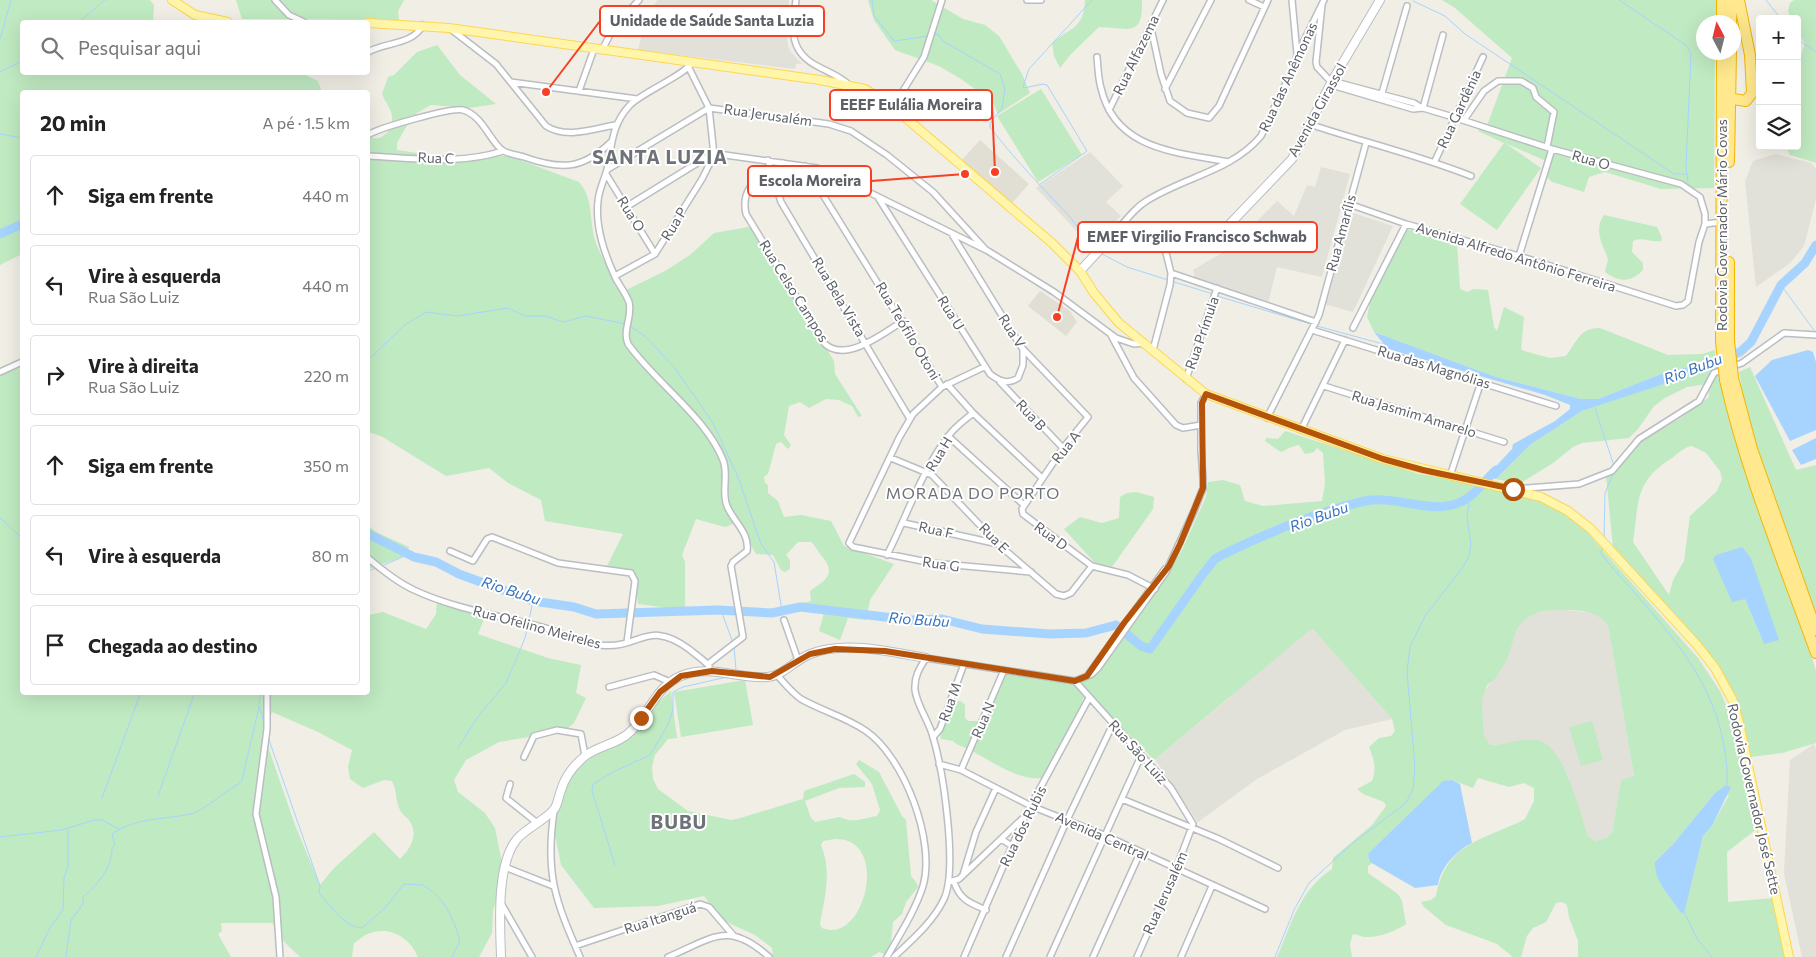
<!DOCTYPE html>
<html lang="pt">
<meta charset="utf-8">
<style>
:root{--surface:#fff;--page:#f2f2f2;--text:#222;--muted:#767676;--line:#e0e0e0}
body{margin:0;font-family:Commissioner,sans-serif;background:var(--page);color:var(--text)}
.controls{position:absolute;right:15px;top:15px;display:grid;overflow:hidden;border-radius:5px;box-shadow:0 5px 20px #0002}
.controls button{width:45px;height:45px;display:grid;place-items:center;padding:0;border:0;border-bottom:1px solid var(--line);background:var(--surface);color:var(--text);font:25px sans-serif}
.compass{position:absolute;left:1696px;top:15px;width:45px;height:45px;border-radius:50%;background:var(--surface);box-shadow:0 5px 20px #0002;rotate:353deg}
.stop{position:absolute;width:15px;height:15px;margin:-11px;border:4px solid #b45309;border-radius:50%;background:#fff}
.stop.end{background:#b45309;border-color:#fff;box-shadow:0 1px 5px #0008}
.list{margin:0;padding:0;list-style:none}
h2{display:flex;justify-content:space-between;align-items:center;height:65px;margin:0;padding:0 20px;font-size:21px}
h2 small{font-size:16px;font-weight:400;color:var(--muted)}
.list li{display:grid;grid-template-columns:32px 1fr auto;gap:15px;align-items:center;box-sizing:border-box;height:80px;margin:0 10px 10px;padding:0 10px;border:1px solid var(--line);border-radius:5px}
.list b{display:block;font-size:19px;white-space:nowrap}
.list p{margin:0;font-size:16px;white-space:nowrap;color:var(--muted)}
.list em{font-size:16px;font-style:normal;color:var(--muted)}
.icon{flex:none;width:28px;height:28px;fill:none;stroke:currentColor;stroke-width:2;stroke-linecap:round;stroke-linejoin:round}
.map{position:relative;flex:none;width:1816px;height:957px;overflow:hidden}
.search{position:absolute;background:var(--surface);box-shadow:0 5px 20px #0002;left:20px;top:20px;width:350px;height:55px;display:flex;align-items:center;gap:12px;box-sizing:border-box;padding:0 18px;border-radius:5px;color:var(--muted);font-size:19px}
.panel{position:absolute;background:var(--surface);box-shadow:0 5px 20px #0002;left:20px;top:90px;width:350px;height:605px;border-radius:5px}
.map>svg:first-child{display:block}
.industrial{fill:#e1e0d9}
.education{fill:#e1ded4}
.green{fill:#c0eac2;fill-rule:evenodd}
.water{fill:#a6d4ff}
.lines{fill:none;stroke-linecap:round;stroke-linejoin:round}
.stream{stroke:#a6d4ff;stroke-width:1}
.river{stroke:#a6d4ff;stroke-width:9}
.street-casing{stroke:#babdc2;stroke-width:8}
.secondary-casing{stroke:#babec4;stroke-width:10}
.primary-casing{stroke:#fed651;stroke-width:10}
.highway-casing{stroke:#f5b500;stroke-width:12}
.street{stroke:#fff;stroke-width:5}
.secondary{stroke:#fff;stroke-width:8}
.primary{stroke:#fff6ab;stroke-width:8}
.highway{stroke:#ffe88d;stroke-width:10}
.highway-bridge-casing{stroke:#f5b500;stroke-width:12;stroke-linecap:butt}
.highway-bridge{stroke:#ffe88d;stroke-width:10}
.route{stroke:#b45309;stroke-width:6}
.labels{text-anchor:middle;stroke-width:4;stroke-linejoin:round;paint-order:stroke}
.street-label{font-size:14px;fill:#5d6167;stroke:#fff}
.water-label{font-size:15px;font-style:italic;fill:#3972bb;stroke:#fff}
.quarter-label{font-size:16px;letter-spacing:1px;fill:#6e7379;stroke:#fff}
.district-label{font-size:19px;font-weight:bold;letter-spacing:1px;fill:#6e7379;stroke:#fff}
.leader{fill:none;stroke:#f83e23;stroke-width:2}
.callout-dot{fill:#f83e23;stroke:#fff;stroke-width:2}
.callout{fill:#fff;stroke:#f83e23;stroke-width:2}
.callout-label{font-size:15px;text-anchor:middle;font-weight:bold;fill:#5d6167}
</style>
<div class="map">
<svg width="1816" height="957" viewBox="0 0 1816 957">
<rect width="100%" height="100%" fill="#f0eee5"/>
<path class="industrial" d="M658,0H789L786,25L788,46L791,52L802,64H796L795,69L638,50L647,13Z
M1090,152L1123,186L1106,202L1121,216L1090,245L1036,188Z
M1775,154L1811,163L1816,169V199L1804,246L1790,263L1756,287L1745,181L1753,161Z
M1321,167L1350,174L1322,277L1277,267L1268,303L1195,278L1193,270L1261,230L1254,224L1277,201L1294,216L1307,185L1315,187Z
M1350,212L1393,226L1353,312L1324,304Z
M1564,610L1593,613L1603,619L1608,625L1634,777L1621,780L1612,833L1606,838L1596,841L1588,836L1568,776L1558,760L1537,740L1490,745L1484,737L1482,700L1484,692L1503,665L1517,629L1525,619L1541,611Z
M1313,629L1392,719L1345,730L1257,779L1198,822L1155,759L1228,699L1246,681L1310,630Z
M1814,744L1816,749V957H1802L1784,873L1790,760Z"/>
<path class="education" d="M980,140L1029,184L1010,205L961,161Z
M1040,291L1070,311L1077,322L1066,336L1028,306Z"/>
<path class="green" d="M0,0H150L154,5L153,22H22V72L301,73L318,81L322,92H22V254L0,265Z
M236,0H404L398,11L399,20L242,19Z
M868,0H931L963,19L985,25L999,36L1022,74L1030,93L998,114L992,101L961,79L939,66L895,50L874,20Z
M1085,0H1142C1143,38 1130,28 1099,27L1071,54L1060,68L1054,56L1052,43C1071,27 1084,29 1085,0Z
M1442,0H1716V22H1704V52L1715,53L1714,188L1661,189L1605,172L1589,177L1584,192L1552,182L1542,172L1546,161L1505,143L1541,168L1497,230L1460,204L1504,143L1478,131L1488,123L1512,58L1455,8Z
M1794,0H1816V163L1790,155L1785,146H1797V67L1805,43L1797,33V19H1791L1788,11L1790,3Z
M437,45L460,75L496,104L469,108L431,105L417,113L406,127L397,143V150L450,158L509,156L579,182C594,199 589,220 595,240C601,259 613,275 624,291L665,271L690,255L714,233L748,227L754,231L834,361L835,374L862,416L858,417L852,406L839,400L826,399L809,408L800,402L789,406L784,435L791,445L788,449L781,442L776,444L768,474L764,477L765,483L768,485V493L778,501L784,517L801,515L831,521L844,546L894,564L870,600L866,620L848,618L840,640L819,631L824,613L791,605L811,601L810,591C826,580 838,574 820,554C817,550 815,545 811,542H798L786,555L790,560V569L785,572L781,570L773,555L756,554L738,522L725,527L696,519L682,555L685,562V610L638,604L635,577L606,568L623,534L545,521L541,500L508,483L489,468L446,476L381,436L368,432V136C380,144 394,130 392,116C391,109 385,101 382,94L388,77L394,75L417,52Z
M1041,89L1082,155L1038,182L997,116Z
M1604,215L1657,227L1662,238L1661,241C1651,243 1642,236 1633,241L1632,252L1643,263V270C1632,282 1619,283 1605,272L1608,259C1603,245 1593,230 1604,215Z
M1406,229L1457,243L1460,289L1468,292L1473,289L1488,290L1494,327L1497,331L1504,307L1524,317L1521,349L1524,351L1550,358L1566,356C1576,343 1580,327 1600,328L1668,355L1702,354L1715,350L1716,360L1666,372L1598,399H1581L1496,377L1374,332L1367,317L1370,302Z
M1721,361L1816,671V743L1782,753L1751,757L1744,727L1701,645L1613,548L1606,476L1617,469L1641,440L1681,418L1709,397L1708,384L1687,387L1665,398L1654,406L1638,429L1629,438L1582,443L1573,447L1553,463L1519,484L1496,479L1530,445L1582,411ZM1692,446L1706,453L1720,471L1722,479L1717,491L1690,516L1684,561L1673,580L1669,595L1633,542C1639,503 1634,481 1672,458C1679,453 1684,447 1692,446ZM1751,558L1762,593L1764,644L1745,599Z
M1750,367L1796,470L1816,465V617L1747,417L1739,372Z
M22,368V692H368V615L383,612L426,629L436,614L437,600L486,614L478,634L548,658L581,665L576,693L586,698L574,723L565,731L499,742L466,760L454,780L458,792L485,813L495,828L502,863L501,887L493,910L492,933L479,957H418C410,938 391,926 371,933C365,934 359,940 354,943L352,957H300L275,933L273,923H221L222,931L218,934L231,957H0V371ZM272,712L318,732L352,750L348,767L350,779L363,788L384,780L392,781C398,794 395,798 399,808C401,813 405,816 409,820C419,835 411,848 400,859L374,832L334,868L320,885L295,825L265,738Z
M1285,431L1419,474L1493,486L1547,501L1579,523L1698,658L1720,691L1734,724L1758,828L1727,852L1728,902L1774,898L1787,957H1578V941L1569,917L1567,905L1562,902L1556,903L1546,922L1533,928L1527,936L1521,957H1513L1497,944L1446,925L1424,907L1421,902L1431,900L1436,896C1447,841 1483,841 1525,819L1534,801V788L1524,783L1509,787L1478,778L1473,788L1452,780L1368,854L1372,863L1368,866V873L1398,894L1402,901L1406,924C1396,931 1378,938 1365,937C1361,937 1357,934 1353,934L1350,944L1352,957H1277C1292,923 1299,891 1332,869L1333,858L1372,825L1386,806L1384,802L1363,794L1357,789L1372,781C1377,768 1374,759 1369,747L1379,738L1391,736L1395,731L1392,719L1313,629L1310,630L1154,760L1091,696H1085L1083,699L1072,728L1043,778C1017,781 992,761 970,750C964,746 959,747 953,741L941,739L940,731L954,701H961L965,705V718L968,721H979L985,715L1007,673L1072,681L1101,667L1148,604L1183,548L1206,497L1208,482L1223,480L1240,485L1245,501L1263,506L1322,501L1325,484L1323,453L1317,448L1314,452L1305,454L1299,445C1274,450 1291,459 1265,441L1266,438L1278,439ZM1564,610C1580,610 1597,611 1608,625L1634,776L1621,780L1612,833L1606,838L1596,841L1588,836C1580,813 1564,744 1537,740C1521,738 1506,745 1490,745L1484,736L1482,700L1487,685L1496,678L1507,659L1517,629L1525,619L1541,611ZM1714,794L1729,795L1712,826L1703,836L1685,909L1680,912L1668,891L1655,862L1674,843Z
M1136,492L1154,497L1153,509L1112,567L1095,563L1064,529L1080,517L1102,523L1119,518L1120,497L1127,493Z
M368,525L376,532L409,547L406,556L368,569Z
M745,680L753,725L681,737L674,692Z
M671,691L677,738L668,739L655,755L652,767L653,779L658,789L688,811L731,820L737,819L803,799L804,791L854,774L865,782V787L839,788L805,801L811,818L815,822L840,817C853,824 863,818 877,816L880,810L872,784L856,764L859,760L879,772L902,816L906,820L911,876L916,882L918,887L906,902L902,914L893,922L890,951L887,955L879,952L871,957H773L772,948L755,935L722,920L704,896L658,906L594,908L561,865L554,829L564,786L578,763L624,741L639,730L653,706ZM835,839C891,837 865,946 822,928L820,924C825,896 832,872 821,845L823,841Z
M1592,721L1603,760L1581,766L1569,727Z"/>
<path class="water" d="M1374,332L1496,377L1581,399H1598L1666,372L1716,360L1721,361L1718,366L1582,411L1530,445L1496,479L1486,477L1512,449L1513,444L1555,421L1570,409V405L1545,395L1388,349Z
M1808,350L1813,352L1816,362V430L1790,441L1755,376L1772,360Z
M1816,438V459L1801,465L1792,450Z
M1742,547L1751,558L1779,640L1764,644L1745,599L1732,602L1713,559L1716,555Z
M1452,780L1460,784L1472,843C1457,850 1440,868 1438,885L1415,888L1370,862L1368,854L1443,781Z
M1726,785L1731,787L1712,826L1703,836L1685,910L1683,913L1680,912C1670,895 1654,882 1655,862L1674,843L1714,794Z"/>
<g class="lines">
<path class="stream" d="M872,0L874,16L894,41L929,36
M1619,0L1686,45L1691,53L1686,167L1688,182
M1766,0L1781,19
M1413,1L1445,16L1465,34L1674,174H1687
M79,22L105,0
M933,35L938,34L943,41L1000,74L1005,89L1002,108L990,123V127C1014,159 1041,186 1068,215C1078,226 1084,238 1095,248
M0,39L11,0
M1797,39L1816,52
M0,72L22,61
M0,134L22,138
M1039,185L1087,151L1047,85L1043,84L1024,88L1023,87L1029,69L1092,0
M1100,253L1127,267L1168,280
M1171,281L1213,294
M1781,285L1816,333
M1217,296L1311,324
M630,326L646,337L674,367L713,423L738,477L761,544L774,562L782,611
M1317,326L1383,344
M368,360L405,325L426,312L457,316L508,308L525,316H545L563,322L586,316L626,324
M1595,408L1614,466
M0,518L22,538
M1604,539L1605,493L1614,472
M1602,548L1601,553L1606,560C1654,617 1711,669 1724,746C1726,758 1728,772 1727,784
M382,566L409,554
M368,571L376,568
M721,610L733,643
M529,620L533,601
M734,647L736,670
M259,703L261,692
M259,705L264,723
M268,737L320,886L319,893C330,905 344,927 362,928L385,908L404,884L423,885C444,897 454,919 460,941L452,957
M458,748L477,718L506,683L525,638L528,624
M158,796L195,692
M102,798L141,692
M0,837L62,830L94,820H102L119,829
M615,865L592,791L593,784L613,772L650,755L668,725L673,710V692L683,687L727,677
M1684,912L1697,939L1712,957
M36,957L50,928L63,910L64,878L68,866V829
M66,957L71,920L83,904V897C96,887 113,866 112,848L115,845L112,834C137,817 163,820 190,814C202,812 225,791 239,784L242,780L259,707
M1275,957L1294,910L1309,883L1354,842L1406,803L1413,789L1415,767L1407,672L1410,647L1425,616L1463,567L1469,556L1471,545L1467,517L1470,497"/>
<path class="river" d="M0,234L22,224
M1725,358L1740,352L1751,342L1781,285L1805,263L1816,245
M368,534L414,557L436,562L459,574L533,601L574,607L596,614L718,610L772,613L800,607L911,620L942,619L982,629L1050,634L1086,633L1116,625L1141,646L1150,649L1203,574L1215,559L1222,555C1267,533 1316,512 1365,501C1399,494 1439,520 1469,497C1479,490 1487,478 1496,470"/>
<g class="street-casing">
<path id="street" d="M275,0L289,15L304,22
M796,0C792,29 788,52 819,67C830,73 840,76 849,85
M1027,0H1041
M1249,0L1264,7
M1292,0L1297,54
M1322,5L1316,62L1317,67L1335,86L1413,109L1423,108L1453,117L1552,149L1681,184L1700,197L1705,214V224
M1151,28L1161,74L1170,101L1187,113L1209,118L1219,106L1268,0
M452,30L496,64L546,126C566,139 593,129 615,125
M602,50L614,27L639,0
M368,52C385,42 413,45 423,25
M1097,57C1098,67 1098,78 1101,88C1115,150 1176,152 1228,162
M692,62C687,74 643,92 630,105C613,123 612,141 608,165C606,177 599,188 598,201C595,228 605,255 616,279C620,286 626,294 629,302C633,316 622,330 628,344C655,382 706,417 723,460C729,475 721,492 727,506C733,521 750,533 747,551L733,562L731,566L743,637L708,664
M1332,81L1414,103L1422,108
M511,82L637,99
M1165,89L1211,0
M579,91L594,49
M1382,93L1407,6
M893,107L924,57L942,0
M1423,108L1443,35
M1109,110L1163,0
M1464,120L1484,91L1498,81H1521L1533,88L1536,97L1554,112L1547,147
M1309,124C1363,142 1418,155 1471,176
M368,135C378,128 452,107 463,110C482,115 490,141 502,150C507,154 518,155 524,157C561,170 582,170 611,142
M368,156C412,158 460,165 503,151
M768,160L781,202L910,419
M1435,161L1483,57
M805,166L942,387
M608,169L709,108L829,124L851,131L887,155L933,192L985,249
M771,169C753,180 741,192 746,214L825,344C846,363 884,333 903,321
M606,174L655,254
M773,174L783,163
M879,199L990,374C999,381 1008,385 1018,378L1023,365V349
M1349,204L1406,224L1519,256L1676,306L1683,305L1688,301L1699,242L1705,224L1722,222
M626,207L707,157L718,154L817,168L832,174L988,251L1054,292L1116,338L1134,344L1144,343
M953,236L1022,348L1088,417L1063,448L1022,509L1023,514L1092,566L1128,575L1155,589
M1106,243C1119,230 1132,209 1148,200C1185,177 1233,170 1261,136L1294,66L1297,55L1324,0
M1519,256L1552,149
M1171,273L1316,322
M615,276L655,254L702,179L714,155L709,108L689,68
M1353,328L1406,224
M1312,330L1556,406
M1111,335L1134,378L1176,425L1183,428L1201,425
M1153,350L1170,285L1171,273L1165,249
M984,367L942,387L913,414L899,438L849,543L853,547L932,563L1031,572
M0,372L22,362
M1186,379L1217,288
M1000,382L1063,448
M947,384L973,413L1042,478
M1324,386L1504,442
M1267,418L1319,315L1366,143
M1301,430L1345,340
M948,436L1024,505
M891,458L932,475L998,544L1056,594L1064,596L1071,593L1092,566
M1450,476L1481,382
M1516,489L1579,484L1612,471L1639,439L1699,401L1714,373L1742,363L1784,333L1816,335
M904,523L998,544
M450,551L473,561L487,539L492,537L558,563L631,573L635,581L627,642
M887,555C907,516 922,469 950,434C956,426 965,420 973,413
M368,558C382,570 397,582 414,590C457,610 504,616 549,629C566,634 582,643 600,645C640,650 647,618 689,649C696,655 704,660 709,666
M784,620L798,660
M777,675C784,683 792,693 801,699C822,711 846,717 866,731C904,757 936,841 923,886C915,911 900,934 887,957
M1087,676L1165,569
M1075,681L1171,788L1193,824L1176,869L1137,957
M609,687L654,675L670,682
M267,692V729L256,814L276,897L280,957
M933,737L940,729L964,664
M524,757L534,736L557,730L581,734L585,756
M939,764L961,770L1031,806L1104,835L1265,909
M961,770L1004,670
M510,784L506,798L536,822
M1122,799L1219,839L1278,868
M554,811C545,874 555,900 580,957
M1001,839L1012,846
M505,867L553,886
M963,875L976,832L996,788
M949,882L959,879L1022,819
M954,882C960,900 970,903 986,910
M501,903L532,957
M575,946L700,904L709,907L733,935
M668,957C713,938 728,920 769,957
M894,957C913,939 933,922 944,899C958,868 943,770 933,737C929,721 917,706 915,690C914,677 919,669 926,658L1075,681L1092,674L1098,668L1166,572L1194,511L1203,488V478L1201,451V403L1206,394
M964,957L1025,816L1089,698
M1006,957L1067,820L1113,724
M1050,957L1141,756
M1093,957L1140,853
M1181,957L1212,886"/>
</g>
<g class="secondary-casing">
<path id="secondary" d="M1080,271L1106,243L1184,248L1204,243L1226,228L1292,159L1332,81L1380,0
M501,957C500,925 496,864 517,839C526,828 549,818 555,808C558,803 559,795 561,790C565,777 574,765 585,756C599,745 619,744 631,731C649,714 656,686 681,676C710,664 738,679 767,677C783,676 795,660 810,654C845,640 890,652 926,658"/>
</g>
<g class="primary-casing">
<path id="primary" d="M172,0L195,15L228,22
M368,23L449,28L820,80L865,89L893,107L1052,243L1080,271L1094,293L1119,323L1206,394L1383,459L1541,497L1568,511L1591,529L1697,645L1715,668L1733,701L1739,723L1789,957"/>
</g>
<g class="highway-casing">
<path id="highway" d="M1722,0V22
M1731,22L1732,0
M1727,98L1746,101L1752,93L1750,55L1739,0
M1729,162L1731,52
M1729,262V341
M1721,341L1722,52
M1733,378L1752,449L1816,630
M1725,380C1746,473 1784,564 1816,653"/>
</g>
<use href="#street" class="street"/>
<use href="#secondary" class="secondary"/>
<use href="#primary" class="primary"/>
<use href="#highway" class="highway"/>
<g class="highway-bridge-casing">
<path id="highway-bridge" d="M1721,341L1725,380
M1729,341L1733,378"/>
</g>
<use href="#highway-bridge" class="highway-bridge"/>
</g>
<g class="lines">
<path class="route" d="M641,718L660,692L681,676L712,671L770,677L810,654L835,649L885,651L1075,681L1087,676L1124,623L1169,566L1180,544L1203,488L1202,403L1206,394L1383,459L1423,470L1513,489"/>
</g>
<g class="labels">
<g class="street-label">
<text transform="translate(1136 55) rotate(-64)" y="5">Rua Alfazema</text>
<text transform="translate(1288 77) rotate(-65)" y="5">Rua das Anêmonas</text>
<text transform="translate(1459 109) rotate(-65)" y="5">Rua Gardênia</text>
<text transform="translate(1317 110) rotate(-61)" y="5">Avenida Girassol</text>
<text transform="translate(768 115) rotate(8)" y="5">Rua Jerusalém</text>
<text transform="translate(436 158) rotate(2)" y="5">Rua C</text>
<text transform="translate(1591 160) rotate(16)" y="5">Rua O</text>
<text transform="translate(631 214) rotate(58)" y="5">Rua O</text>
<text transform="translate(674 224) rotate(-58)" y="5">Rua P</text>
<text transform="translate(1722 225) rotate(-90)" y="5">Rodovia Governador Mário Covas</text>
<text transform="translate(1341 233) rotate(-75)" y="5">Rua Amarílis</text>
<text transform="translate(1516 257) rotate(17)" y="5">Avenida Alfredo Antônio Ferreira</text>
<text transform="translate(794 291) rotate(58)" y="5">Rua Celso Campos</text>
<text transform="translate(839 297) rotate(59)" y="5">Rua Bela Vista</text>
<text transform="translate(951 313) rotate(58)" y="5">Rua U</text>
<text transform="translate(908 331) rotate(59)" y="5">Rua Teófilo Otoni</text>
<text transform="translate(1012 331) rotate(57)" y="5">Rua V</text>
<text transform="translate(1202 333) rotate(-71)" y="5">Rua Prímula</text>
<text transform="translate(1434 367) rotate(17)" y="5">Rua das Magnólias</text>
<text transform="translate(1414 414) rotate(17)" y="5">Rua Jasmim Amarelo</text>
<text transform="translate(1031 415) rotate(47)" y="5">Rua B</text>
<text transform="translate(1066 447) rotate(-52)" y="5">Rua A</text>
<text transform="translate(939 454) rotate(-59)" y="5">Rua H</text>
<text transform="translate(936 530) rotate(13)" y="5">Rua F</text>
<text transform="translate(1051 536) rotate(36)" y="5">Rua D</text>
<text transform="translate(994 538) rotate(45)" y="5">Rua E</text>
<text transform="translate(941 564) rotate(8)" y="5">Rua G</text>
<text transform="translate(537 627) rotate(15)" y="5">Rua Ofelino Meireles</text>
<text transform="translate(950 702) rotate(-70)" y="5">Rua M</text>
<text transform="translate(983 720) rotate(-67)" y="5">Rua N</text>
<text transform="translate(1138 752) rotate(48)" y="5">Rua São Luiz</text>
<text transform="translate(1754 799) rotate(77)" y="5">Rodovia Governador José Sette</text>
<text transform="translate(1023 826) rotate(-64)" y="5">Rua dos Rubis</text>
<text transform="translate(1102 836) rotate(24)" y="5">Avenida Central</text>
<text transform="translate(1165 893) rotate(-66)" y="5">Rua Jerusalém</text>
<text transform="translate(660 918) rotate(-18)" y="5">Rua Itanguá</text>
</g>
<g class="water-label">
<text transform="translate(1693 369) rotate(-21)" y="5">Rio Bubu</text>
<text transform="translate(1319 517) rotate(-20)" y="5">Rio Bubu</text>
<text transform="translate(511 591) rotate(18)" y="5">Rio Bubu</text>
<text transform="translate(919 620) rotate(4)" y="5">Rio Bubu</text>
</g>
<g class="quarter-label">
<text x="973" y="499">MORADA DO PORTO</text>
</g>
<g class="district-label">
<text x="660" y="164">SANTA LUZIA</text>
<text x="679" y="829">BUBU</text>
</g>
</g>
<path class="leader" d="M546 92L600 21M995 172L992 105M965 174L871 181M1057 317L1078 237"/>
<g class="callout-dot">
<circle cx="546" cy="92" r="5"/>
<circle cx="995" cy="172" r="5"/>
<circle cx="965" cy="174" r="5"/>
<circle cx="1057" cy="317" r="5"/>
</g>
<g class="callout">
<rect x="600" y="6" width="224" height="30" rx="5"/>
<rect x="830" y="90" width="162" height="30" rx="5"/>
<rect x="748" y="166" width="123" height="30" rx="5"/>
<rect x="1078" y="222" width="239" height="30" rx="5"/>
</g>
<g class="callout-label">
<text x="712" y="26">Unidade de Saúde Santa Luzia</text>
<text x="911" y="110">EEEF Eulália Moreira</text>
<text x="810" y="186">Escola Moreira</text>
<text x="1197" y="242">EMEF Virgilio Francisco Schwab</text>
</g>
</svg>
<div class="controls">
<button>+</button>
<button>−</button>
<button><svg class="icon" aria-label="layers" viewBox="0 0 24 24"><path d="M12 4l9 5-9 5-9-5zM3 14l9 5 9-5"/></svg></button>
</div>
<svg class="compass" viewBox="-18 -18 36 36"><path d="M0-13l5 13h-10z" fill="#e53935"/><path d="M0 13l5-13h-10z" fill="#767676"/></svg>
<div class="stop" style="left:1513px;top:489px"></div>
<div class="stop end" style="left:641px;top:718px"></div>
<div class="search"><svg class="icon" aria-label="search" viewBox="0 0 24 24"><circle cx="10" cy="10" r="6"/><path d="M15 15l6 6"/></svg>Pesquisar aqui</div>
<section class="panel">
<h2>20 min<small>A pé · 1.5 km</small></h2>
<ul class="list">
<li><svg class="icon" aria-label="ahead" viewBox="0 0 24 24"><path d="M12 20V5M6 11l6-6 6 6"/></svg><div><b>Siga em frente</b></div><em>440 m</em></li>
<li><svg class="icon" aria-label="left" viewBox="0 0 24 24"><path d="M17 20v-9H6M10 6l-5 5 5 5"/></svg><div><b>Vire à esquerda</b><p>Rua São Luiz</p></div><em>440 m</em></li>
<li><svg class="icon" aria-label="right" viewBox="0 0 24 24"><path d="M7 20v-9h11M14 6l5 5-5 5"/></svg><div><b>Vire à direita</b><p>Rua São Luiz</p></div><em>220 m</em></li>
<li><svg class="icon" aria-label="ahead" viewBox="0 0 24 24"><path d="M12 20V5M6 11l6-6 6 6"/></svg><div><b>Siga em frente</b></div><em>350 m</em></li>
<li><svg class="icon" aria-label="left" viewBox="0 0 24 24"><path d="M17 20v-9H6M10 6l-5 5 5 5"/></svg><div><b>Vire à esquerda</b></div><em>80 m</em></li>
<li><svg class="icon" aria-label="arrive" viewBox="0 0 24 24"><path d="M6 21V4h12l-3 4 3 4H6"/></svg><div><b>Chegada ao destino</b></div></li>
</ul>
</section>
</div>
